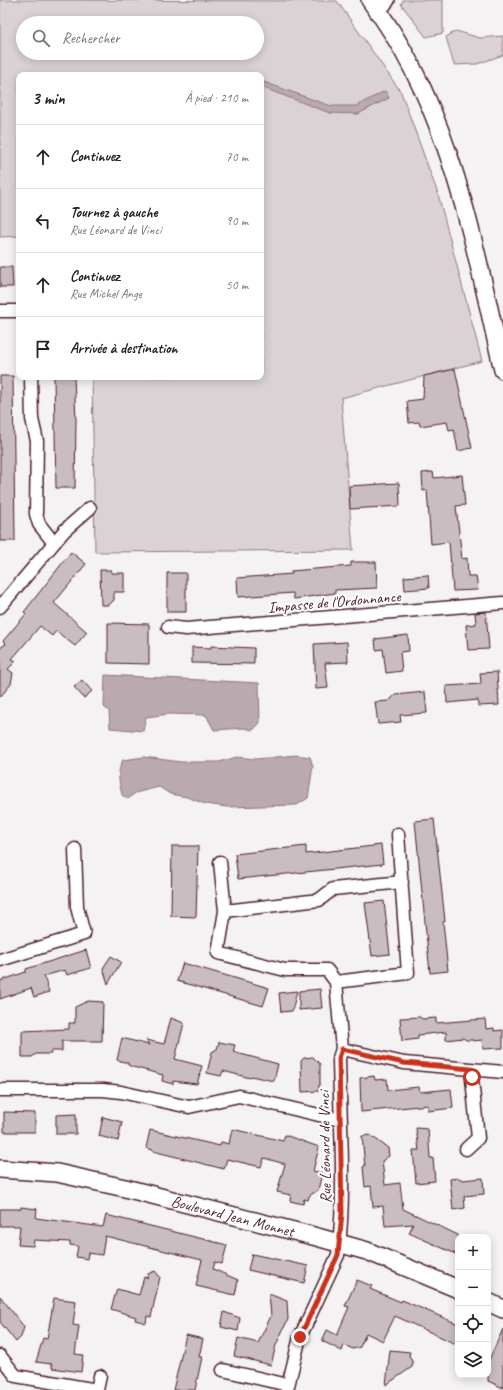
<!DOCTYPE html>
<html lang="fr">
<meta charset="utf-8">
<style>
:root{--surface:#fff;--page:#f2f2f2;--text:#202124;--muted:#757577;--line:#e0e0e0}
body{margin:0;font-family:Caveat,sans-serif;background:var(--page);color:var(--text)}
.controls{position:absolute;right:12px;bottom:12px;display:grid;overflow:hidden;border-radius:8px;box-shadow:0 2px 10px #0003}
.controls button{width:36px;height:36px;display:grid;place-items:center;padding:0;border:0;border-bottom:1px solid var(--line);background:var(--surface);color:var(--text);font:20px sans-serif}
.stop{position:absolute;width:12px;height:12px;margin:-9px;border:3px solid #c8321e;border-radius:50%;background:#fff}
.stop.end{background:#c8321e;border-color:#fff;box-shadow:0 1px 4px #0008}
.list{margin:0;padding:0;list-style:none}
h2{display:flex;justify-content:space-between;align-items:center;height:52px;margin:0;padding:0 16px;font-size:17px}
h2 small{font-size:13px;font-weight:400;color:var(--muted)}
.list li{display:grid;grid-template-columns:26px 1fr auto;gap:12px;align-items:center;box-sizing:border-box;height:64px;padding:0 16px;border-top:1px solid var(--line)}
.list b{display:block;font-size:15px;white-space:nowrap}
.list p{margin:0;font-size:13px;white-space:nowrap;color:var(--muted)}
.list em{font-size:13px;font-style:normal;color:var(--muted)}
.icon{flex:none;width:22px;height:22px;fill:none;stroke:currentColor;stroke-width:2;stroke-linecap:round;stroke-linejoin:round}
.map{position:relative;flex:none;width:503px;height:1390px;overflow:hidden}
.search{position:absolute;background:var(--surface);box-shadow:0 2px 10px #0003;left:16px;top:16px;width:248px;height:44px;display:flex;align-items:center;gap:10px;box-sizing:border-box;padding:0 14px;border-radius:22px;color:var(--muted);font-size:15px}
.panel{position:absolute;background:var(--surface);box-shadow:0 2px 10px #0003;left:16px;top:72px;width:248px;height:308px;border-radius:8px}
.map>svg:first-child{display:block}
.green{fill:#dbd2d5;stroke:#927880;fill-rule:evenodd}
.water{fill:#baa9ae;stroke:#8d727a}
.building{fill:#cabdc1;stroke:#4a1f2b}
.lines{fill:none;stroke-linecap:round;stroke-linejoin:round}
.minor-casing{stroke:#4a1f2b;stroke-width:15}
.tertiary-casing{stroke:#4a1f2b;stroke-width:18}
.secondary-casing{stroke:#4a1f2b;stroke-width:20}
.minor{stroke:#fff;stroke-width:12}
.tertiary{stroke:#fff;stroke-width:15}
.secondary{stroke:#fff;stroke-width:17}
.route{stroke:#c8321e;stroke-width:5}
.labels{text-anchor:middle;stroke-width:4;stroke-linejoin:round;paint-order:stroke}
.street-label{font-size:16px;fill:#4a1f2b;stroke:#fff}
</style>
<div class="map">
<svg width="503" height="1390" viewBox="0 0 503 1390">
<rect width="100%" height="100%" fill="#f4f2f2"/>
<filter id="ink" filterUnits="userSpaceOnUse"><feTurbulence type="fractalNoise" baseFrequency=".025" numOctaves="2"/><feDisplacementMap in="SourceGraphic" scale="8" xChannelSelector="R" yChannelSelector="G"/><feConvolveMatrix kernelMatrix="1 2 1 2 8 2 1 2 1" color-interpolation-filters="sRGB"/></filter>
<g filter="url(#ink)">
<path class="green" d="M0,0L337,1L401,92L438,194L482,361L341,398L353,550L95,552L92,377H261V75H19V236L0,237ZM23,23H257V53H23Z
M403,0H443V33L426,37L401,4Z
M456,31L480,38L503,36V55L477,64L454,65L446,37Z"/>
<path class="water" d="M261,81L331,106H356L385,91L389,98L358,114L330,113L261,87Z
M105,675L259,683L260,723L253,730L244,728L214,730L206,715L169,714L146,717L143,731L110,728L109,711L104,707Z
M296,755L310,757L313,766L308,798L297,805L227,807L205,804L187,797L170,794L159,787L135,793L128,799L122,795C119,781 116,772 123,760L144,757L181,762H219L237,757L256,759Z"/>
<path class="building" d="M0,267H12L13,287H0Z
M455,369L472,448L458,451L454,429L449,430L447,422L420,426L419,422L409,423L407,401L423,399L424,376Z
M0,376H13L15,541H0Z
M54,377H74L76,420L75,488H56Z
M433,472L434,478L462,475L465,505L456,506L462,559L467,558L468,576H476L478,590L453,591L449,542L431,544L427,490L423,491L422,473Z
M399,483L400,506L350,509L349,486Z
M71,552L86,564L54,603L87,632L75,646L56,631L52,636L40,626L12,659L16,661L8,669L13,673L11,684L0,697V648L6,644L3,641L26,614L24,612Z
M351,562H376L377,588L335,590V593L294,599L293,593L238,597L237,578L292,574L291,571L351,566Z
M100,570H111V573H124V592H114V600L109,605H101Z
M167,573H186V612H167Z
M428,575L429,588L405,590L404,577Z
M486,612L489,649L468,650L466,625L476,624L475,613Z
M108,623L149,624V664L108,663Z
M408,635L409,651L400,652L402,671L386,673L383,649L376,650L375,639Z
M347,642L348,662L325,663L328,688L316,689L314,644Z
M211,646L254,648V664L192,663V647L211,648Z
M497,672L499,705L478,706V700L447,703L446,686L481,684L480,673Z
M82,680L92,691L84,698L74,687Z
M425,692L427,713L400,715L401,722L378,724L375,702L389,701L395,695Z
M434,819L445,921L443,922L448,971L430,973L415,821Z
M381,845L383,864L238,879L235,854L306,846V854Z
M172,846H198L196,917L171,916Z
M384,901L390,954L372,956L365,903Z
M86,950L91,968L67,975L65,970L44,976L49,992L34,997L31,988L0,999V981L26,972V969Z
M111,956L121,962L108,984L103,968Z
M183,963L269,988L263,1006L177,981Z
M320,989L322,1008L299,1010V991Z
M297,991L292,1011L281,1012L279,993Z
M88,1001L103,1002L102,1041H62V1051H51V1054H36L32,1057H22V1031L69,1029V1023H75V1007Z
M420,1017L422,1019L436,1018V1023L485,1019L486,1029L494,1028V1031L503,1030V1048L483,1049L482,1040L473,1041V1040H466L463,1038L446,1040V1032L418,1035V1039L402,1041L400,1018Z
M171,1018L184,1023L175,1059L202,1066L197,1084L173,1081V1084L162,1081L163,1075L133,1067L128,1065V1063L117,1060L122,1038L149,1045L146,1040L164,1044Z
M219,1042L235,1045L233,1052L278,1064L274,1081L251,1076L250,1078L223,1071L221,1076L207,1073L212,1052L217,1049Z
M313,1057L320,1064V1085H319V1091L302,1092L301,1061L304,1058Z
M374,1076L375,1080L387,1079L388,1090L419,1087L420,1092L451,1089L453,1108L428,1111V1105L361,1112L360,1078Z
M4,1112L35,1113V1132H4Z
M76,1114V1134H56V1115Z
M103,1117L122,1122L118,1141L99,1136Z
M416,1128L428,1129L430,1158H433L435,1181L416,1183L413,1150H419Z
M232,1129L283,1141L285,1135L319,1147L313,1171L322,1173L318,1190L309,1196L308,1200L304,1199L303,1204L290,1201L291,1195L277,1192L285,1164L264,1158L261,1167L227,1159L224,1169L153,1151V1150L146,1148L150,1130L220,1146L221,1142L229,1144Z
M370,1135L388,1148L389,1156L382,1161L385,1185L400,1183L403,1209L458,1235V1255L409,1233L413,1224L385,1226L383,1206L373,1207L371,1186L365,1187L363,1167L365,1166L362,1136Z
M459,1178L463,1180L483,1178L484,1194L464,1196L465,1208L453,1210L450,1179Z
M21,1207L37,1209L36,1218L103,1227L106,1215L227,1245L222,1264L215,1262L213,1269L238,1280L235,1295L196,1286L202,1260L105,1236L102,1255L88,1253L87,1259L76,1257L78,1246L70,1245V1242L34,1240L33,1246L18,1245L20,1226H0V1209H21Z
M252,1254L308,1266L304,1283L248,1270Z
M155,1271L160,1277L151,1317L147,1316L146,1323L135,1320L136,1317L111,1309L117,1289L139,1295L144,1277L147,1278L148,1274Z
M357,1280L372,1286L370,1289L401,1302L402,1300L458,1324V1345L395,1316L383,1341L366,1333L360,1347L353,1349L344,1345L342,1351L322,1341L327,1330L337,1335L349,1307L345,1306Z
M269,1294L287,1301L288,1319L276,1345L271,1365L234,1356L238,1338L258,1343L271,1316Z
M0,1296L24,1327L21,1337L16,1342L0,1322Z
M54,1298L76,1301L73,1325L79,1326L75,1354L83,1355L81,1372L52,1368V1364L36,1362L43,1338L47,1339Z
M224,1312L240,1318L238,1331L221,1327Z
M503,1329V1388L488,1381V1362Z
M186,1335L203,1339L199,1357H202L195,1390H173Z
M390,1350L410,1352L409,1356L413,1363L412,1367L386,1385Z"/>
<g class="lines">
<g class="minor-casing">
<path id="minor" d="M0,311H19
M31,377L32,419L37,441L36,514L39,524L54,543
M0,607L65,530L90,508
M168,627L186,629L503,603
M220,862L225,911L319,900L333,889L402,882
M225,911L218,953L285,970H327L336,982L408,973L398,834
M0,960L84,934L77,907L75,849
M342,1049L404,1063L503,1072
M0,1090H103L121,1092L189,1107L239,1096L340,1120
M466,1149L478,1138L471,1069
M0,1356L16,1376L97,1390
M223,1370L288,1385
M97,1390L100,1376
M287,1390L300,1337L338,1255C346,1190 340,1123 339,1058L342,1049L336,982"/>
</g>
<g class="tertiary-casing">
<path id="tertiary" d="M378,11L387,0"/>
</g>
<g class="secondary-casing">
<g id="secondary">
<path d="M370,0C451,107 473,242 503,370"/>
<path id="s1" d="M0,1169L57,1173L125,1188L317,1237L367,1251L458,1289"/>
<path d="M488,1302L503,1309"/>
</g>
</g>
<use href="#minor" class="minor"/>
<use href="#tertiary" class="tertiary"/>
<use href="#secondary" class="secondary"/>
</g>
</g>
<g class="lines" filter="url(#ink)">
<path class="route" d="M300,1337L338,1255L342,1213L339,1058L342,1049L404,1063L471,1069L472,1077"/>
</g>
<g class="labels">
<g class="street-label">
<text transform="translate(334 601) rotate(-5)" y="6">Impasse de l'Ordonnance</text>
<text transform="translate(324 1147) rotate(-91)" y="6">Rue Léonard de Vinci</text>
<text dy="6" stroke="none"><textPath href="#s1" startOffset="238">Boulevard Jean Monnet</textPath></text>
</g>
</g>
</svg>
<div class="controls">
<button>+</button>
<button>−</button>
<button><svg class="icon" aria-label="locate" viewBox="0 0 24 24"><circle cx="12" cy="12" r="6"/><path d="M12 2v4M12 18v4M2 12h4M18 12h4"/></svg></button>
<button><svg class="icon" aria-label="layers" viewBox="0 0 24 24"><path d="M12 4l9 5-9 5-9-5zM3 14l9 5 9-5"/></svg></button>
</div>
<div class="stop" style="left:472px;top:1077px"></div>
<div class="stop end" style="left:300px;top:1337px"></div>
<div class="search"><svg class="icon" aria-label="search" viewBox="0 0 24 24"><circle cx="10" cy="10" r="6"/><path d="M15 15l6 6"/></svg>Rechercher</div>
<section class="panel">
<h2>3 min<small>À pied · 210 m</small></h2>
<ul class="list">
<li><svg class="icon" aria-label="ahead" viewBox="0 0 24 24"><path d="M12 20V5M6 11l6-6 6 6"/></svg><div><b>Continuez</b></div><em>70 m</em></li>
<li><svg class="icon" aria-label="left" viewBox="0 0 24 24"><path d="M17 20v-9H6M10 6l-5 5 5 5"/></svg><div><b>Tournez à gauche</b><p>Rue Léonard de Vinci</p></div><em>90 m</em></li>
<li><svg class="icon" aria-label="ahead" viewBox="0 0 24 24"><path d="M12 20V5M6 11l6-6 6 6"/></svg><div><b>Continuez</b><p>Rue Michel Ange</p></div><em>50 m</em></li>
<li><svg class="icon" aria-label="arrive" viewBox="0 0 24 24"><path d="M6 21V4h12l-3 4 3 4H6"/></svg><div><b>Arrivée à destination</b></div></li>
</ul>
</section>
</div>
